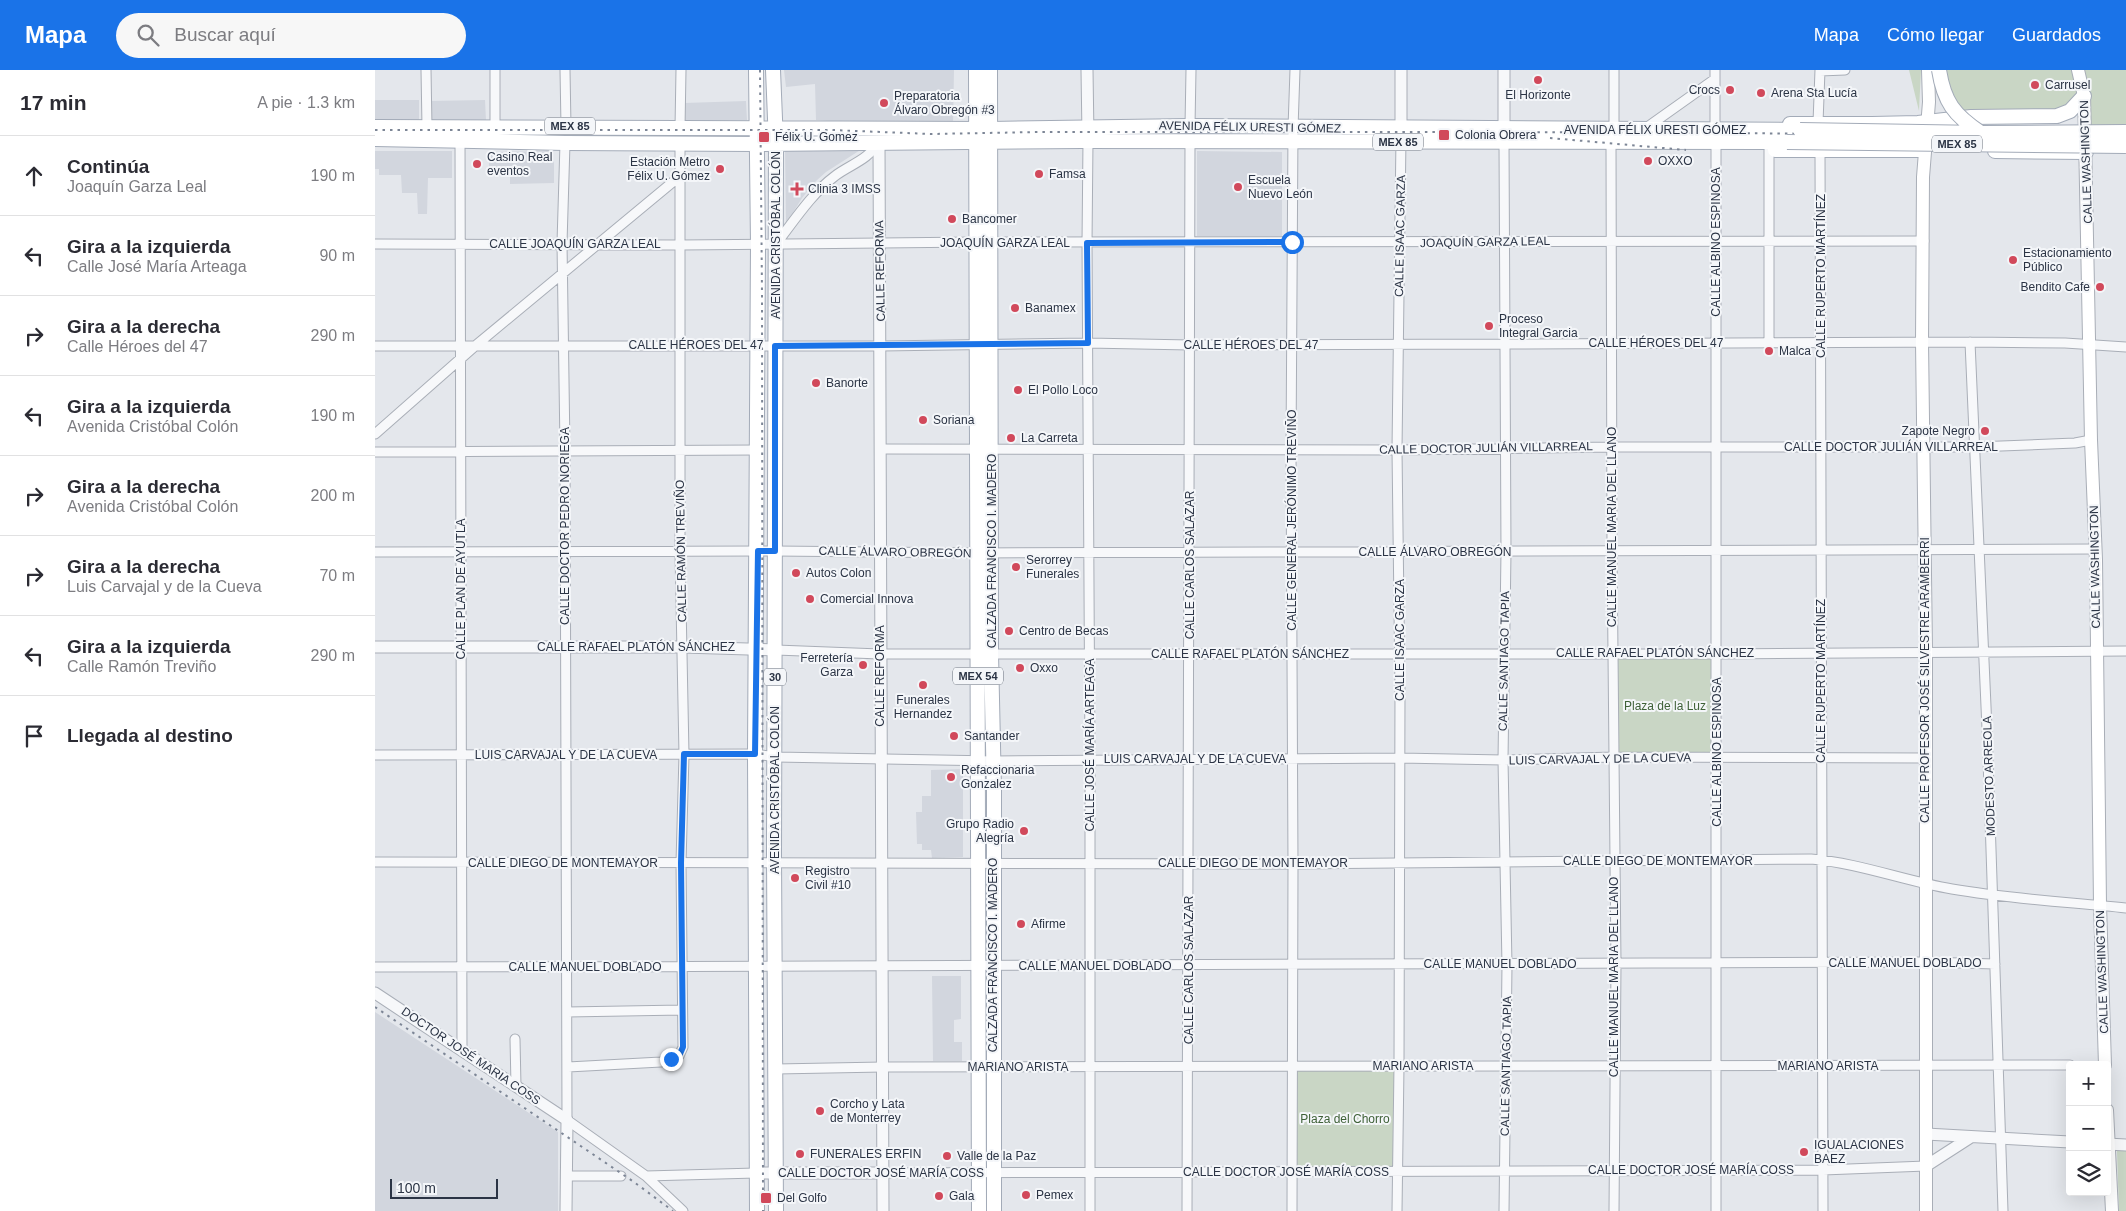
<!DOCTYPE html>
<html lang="es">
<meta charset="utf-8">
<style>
:root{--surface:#fff;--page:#f7f7f7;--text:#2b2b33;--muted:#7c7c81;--line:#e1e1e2;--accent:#1a73e8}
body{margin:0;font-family:Arial,sans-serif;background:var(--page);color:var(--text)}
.controls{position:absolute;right:15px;bottom:15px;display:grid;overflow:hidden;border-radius:5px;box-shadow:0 5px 20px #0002}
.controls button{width:45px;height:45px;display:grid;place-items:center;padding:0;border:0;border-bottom:1px solid var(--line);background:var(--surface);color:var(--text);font:25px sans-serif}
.scale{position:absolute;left:15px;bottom:12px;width:108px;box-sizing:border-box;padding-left:5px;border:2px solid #2b3445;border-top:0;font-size:14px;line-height:18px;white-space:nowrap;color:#2b3445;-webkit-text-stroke:4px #f4f6f9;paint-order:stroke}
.stop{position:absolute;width:15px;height:15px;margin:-11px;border:4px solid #1a73e8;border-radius:50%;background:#fff}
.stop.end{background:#1a73e8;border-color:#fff;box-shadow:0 1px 5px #0008}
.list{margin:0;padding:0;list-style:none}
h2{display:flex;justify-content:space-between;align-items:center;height:65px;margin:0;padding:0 20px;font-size:21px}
h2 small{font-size:16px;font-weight:400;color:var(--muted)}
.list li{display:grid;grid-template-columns:32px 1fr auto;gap:15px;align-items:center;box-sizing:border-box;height:80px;padding:0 20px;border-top:1px solid var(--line)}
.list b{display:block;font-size:19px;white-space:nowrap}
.list p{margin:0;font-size:16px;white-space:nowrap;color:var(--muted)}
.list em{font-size:16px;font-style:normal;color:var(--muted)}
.icon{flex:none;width:28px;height:28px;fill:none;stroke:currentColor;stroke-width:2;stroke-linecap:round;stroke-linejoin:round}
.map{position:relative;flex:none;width:1751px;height:1141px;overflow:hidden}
header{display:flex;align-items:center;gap:30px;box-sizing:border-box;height:70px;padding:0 25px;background:var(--accent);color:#fff}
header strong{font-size:24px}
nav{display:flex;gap:28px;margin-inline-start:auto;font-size:18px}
.search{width:350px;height:45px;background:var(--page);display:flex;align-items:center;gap:12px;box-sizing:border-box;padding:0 18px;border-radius:28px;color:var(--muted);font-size:19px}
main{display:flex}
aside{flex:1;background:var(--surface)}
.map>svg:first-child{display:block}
.built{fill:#d2d6de}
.green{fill:#c9d6c5}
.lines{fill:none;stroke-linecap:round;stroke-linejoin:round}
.minor-casing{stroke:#a9aeb7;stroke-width:11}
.tertiary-casing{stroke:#a9aeb7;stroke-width:13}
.secondary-casing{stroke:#a9aeb7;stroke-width:14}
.primary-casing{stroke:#a3abb8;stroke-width:16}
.minor{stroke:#f7f8fa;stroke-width:9}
.tertiary{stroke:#f7f8fa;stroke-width:11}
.secondary{stroke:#fff;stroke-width:12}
.primary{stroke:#fff;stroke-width:14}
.rail{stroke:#7d8696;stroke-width:2;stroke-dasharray:2.5 5;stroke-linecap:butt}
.primary-bridge-casing{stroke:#a3abb8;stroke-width:16;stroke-linecap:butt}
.primary-bridge{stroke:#fff;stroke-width:14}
.route{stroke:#1a73e8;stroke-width:6}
.poi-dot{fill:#d1495b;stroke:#f4f6f9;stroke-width:2}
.labels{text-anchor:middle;stroke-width:4;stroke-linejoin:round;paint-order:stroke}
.shield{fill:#f4f6f9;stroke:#676e7b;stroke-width:1}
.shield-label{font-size:11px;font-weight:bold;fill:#2b3445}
.poi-label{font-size:12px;fill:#2b3445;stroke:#f4f6f9;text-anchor:start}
.street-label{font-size:12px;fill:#2b3445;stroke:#f4f6f9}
.park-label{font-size:12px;fill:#3f6138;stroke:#f4f6f9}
</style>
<header>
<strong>Mapa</strong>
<div class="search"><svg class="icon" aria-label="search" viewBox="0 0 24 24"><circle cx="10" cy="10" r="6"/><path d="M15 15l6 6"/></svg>Buscar aquí</div>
<nav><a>Mapa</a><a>Cómo llegar</a><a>Guardados</a></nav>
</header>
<main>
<aside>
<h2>17 min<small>A pie · 1.3 km</small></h2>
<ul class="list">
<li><svg class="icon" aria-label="ahead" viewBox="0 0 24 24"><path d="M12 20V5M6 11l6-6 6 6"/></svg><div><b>Continúa</b><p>Joaquín Garza Leal</p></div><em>190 m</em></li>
<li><svg class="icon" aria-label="left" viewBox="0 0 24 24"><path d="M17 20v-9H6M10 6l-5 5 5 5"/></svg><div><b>Gira a la izquierda</b><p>Calle José María Arteaga</p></div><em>90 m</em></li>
<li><svg class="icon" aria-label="right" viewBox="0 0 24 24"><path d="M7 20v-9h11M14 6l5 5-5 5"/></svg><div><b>Gira a la derecha</b><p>Calle Héroes del 47</p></div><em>290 m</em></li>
<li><svg class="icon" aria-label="left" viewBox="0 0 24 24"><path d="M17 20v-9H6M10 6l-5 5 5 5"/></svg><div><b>Gira a la izquierda</b><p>Avenida Cristóbal Colón</p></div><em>190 m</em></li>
<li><svg class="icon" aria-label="right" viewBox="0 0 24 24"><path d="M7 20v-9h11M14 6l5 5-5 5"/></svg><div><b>Gira a la derecha</b><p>Avenida Cristóbal Colón</p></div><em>200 m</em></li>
<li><svg class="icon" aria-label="right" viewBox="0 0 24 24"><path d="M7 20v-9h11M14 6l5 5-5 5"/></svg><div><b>Gira a la derecha</b><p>Luis Carvajal y de la Cueva</p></div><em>70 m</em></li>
<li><svg class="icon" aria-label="left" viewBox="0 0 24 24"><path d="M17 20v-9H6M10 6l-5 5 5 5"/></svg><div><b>Gira a la izquierda</b><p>Calle Ramón Treviño</p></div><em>290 m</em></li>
<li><svg class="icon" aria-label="arrive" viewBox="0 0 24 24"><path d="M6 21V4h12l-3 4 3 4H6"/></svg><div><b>Llegada al destino</b></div></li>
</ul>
</aside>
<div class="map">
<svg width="1751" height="1141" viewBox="0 0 1751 1141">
<rect width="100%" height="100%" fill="#e4e7ec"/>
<path class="built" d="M409,0H579L578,56L503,54L441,50L440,14L411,17Z
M0,30H44V51L0,50Z
M110,30L111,51H54V31Z
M371,31L372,50L309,51V33Z
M410,77H490L451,102L441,111L427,128L411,154Z
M0,81H77V108H53L52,144H43L42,123H27L26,105H4V99H0Z
M179,81V113L135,114V106H114V82Z
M822,81L907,82V166H822Z
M588,699V787L557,788L556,780H547V774H542L541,742H547V726H556V700Z
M557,906H586V949L579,950V972H587V991H558Z
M0,942L183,1062V1141H0Z"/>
<path class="green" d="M1534,0H1546L1544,41Z
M1567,0H1751V63L1713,56L1712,39L1682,41H1585Z
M1238,584H1341L1342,687H1239Z
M917,996H1024L1021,1101H917Z
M1742,1081H1751V1141H1744Z"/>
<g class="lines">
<g class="minor-casing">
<path id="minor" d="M51,0L52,57
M190,0L191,56
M1239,0V59
M1445,1L1470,0
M1443,53L1445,0
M120,56V0
M815,56L816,0
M305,58L306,0
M1271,58L1340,9
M1340,60V0
M85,66L87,980
M713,71L712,173L715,689V1141
M1129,72L1131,482L1128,690L1132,895L1129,1141
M1341,72V1141
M190,73L187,173L190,379L192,1050L271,1106L308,1141
M1236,73L1237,481L1241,894L1239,1141
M1394,80V273
M1445,81L1448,1141
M0,174L306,175L601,172L1549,171
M401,174C419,151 436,124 460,106C474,95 496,89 502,72
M1595,272L1612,659L1628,1141
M0,276H506L713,273L815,275L1130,274L1595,272L1690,273L1751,277
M0,364L100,276L305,106
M505,379L1022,380L1237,377H1600L1700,373L1716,370
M0,382L383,380
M0,482L400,481L602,483L1721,479
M401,580L505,584H1341L1751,581
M0,685L380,684L401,687L619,691L1025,688L1128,690L1239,687L1551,688
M0,792L918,794L1436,789C1484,793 1530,811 1577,819C1635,829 1693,832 1751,838
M0,897C517,896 1034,896 1551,892L1620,894
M192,942L307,940
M140,969L141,1016
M193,997L286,992L304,986L308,977L306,793L309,685L305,482V73
M401,999L508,997L1695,995
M508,1103L1448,1100L1551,1096
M191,1106H246
M271,1106L381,1103
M812,1141L815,71
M917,1141L918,794L916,380L918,58L920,0
M1022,1141L1024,996L1025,619L1022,380L1026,67"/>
</g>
<g class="tertiary-casing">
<path id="tertiary" d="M712,0L713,66
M1026,0V59
M1129,0V66
M504,72L508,1141
M0,577H308L401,580
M0,923L192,1050L191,1141
M1551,1064L1695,1072
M1732,1074L1751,1075
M1551,1096L1596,1067
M381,1103H508"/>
</g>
<g class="secondary-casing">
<path id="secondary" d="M1703,0L1709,26L1710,66L1716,370L1721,490L1725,835L1730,995
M1732,1040L1737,1141
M1551,1141V582L1547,272L1548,107L1554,32L1553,0"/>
</g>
<g class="primary-casing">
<path id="primary" d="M381,0L383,175L380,684L382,1141
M398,0L401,73L399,785L401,1141
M601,0L604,1141
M615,0L616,583L619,721V1141
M1415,54H1497L1543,53L1596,47L1682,46L1695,41L1709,26
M0,57L615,59L815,56L1425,60
M0,69L190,73L383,74L707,71L1412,72
M1400,80H1544
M1620,81L1711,82"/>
</g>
<use href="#minor" class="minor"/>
<use href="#tertiary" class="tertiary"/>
<use href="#secondary" class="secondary"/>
<use href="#primary" class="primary"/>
<path class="rail" d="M385,0L387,224L388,1141
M0,60H457L556,64L665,62H1137L1507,64L1751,60
M1175,68L1311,80
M0,937L259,1112L298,1141"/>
<g class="primary-bridge-casing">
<path id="primary-bridge" d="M1564,0C1569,32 1579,45 1606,63
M1425,60L1607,63L1751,62
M1412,72L1751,76"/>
</g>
<use href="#primary-bridge" class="primary-bridge"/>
</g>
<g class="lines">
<path class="route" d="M296,989L304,986L308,977L306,793L309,684H380L383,481H400V276L713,273L712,173L917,172"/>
</g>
<g class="poi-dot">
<circle cx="1163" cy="10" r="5"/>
<circle cx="1660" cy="15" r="5"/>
<circle cx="1355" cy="20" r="5"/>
<circle cx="1386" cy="23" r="5"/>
<circle cx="509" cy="33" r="5"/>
<rect x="1063" y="59" width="12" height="12" rx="2.5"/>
<rect x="383" y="61" width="12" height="12" rx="2.5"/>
<circle cx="1273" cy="91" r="5"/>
<circle cx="102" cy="94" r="5"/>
<circle cx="345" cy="99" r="5"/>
<circle cx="664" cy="104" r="5"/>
<circle cx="863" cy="117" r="5"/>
<path d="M419.5 111.5h5v5h5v5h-5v5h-5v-5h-5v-5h5z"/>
<circle cx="577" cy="149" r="5"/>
<circle cx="1638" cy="190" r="5"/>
<circle cx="1725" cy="217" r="5"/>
<circle cx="640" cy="238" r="5"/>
<circle cx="1114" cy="256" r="5"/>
<circle cx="1394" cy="281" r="5"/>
<circle cx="441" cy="313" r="5"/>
<circle cx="643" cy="320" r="5"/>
<circle cx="548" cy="350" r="5"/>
<circle cx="1610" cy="361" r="5"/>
<circle cx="636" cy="368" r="5"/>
<circle cx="641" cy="497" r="5"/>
<circle cx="421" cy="503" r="5"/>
<circle cx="435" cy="529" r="5"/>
<circle cx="634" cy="561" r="5"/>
<circle cx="488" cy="595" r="5"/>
<circle cx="645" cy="598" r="5"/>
<circle cx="548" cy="615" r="5"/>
<circle cx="579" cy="666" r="5"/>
<circle cx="576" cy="707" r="5"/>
<circle cx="649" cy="761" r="5"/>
<circle cx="420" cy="808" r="5"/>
<circle cx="646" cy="854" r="5"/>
<circle cx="445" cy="1041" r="5"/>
<circle cx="1429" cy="1082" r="5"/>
<circle cx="425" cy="1084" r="5"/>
<circle cx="572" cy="1086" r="5"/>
<circle cx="651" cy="1125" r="5"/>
<circle cx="564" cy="1126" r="5"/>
<rect x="385" y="1122" width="12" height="12" rx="2.5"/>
</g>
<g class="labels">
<g class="shield">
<rect x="170" y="47.5" width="50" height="17" rx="4"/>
<rect x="998" y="63.5" width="50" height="17" rx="4"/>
<rect x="1557" y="65.5" width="50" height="17" rx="4"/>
<rect x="578" y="597.5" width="50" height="17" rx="4"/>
<rect x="389" y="598.5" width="22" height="17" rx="4"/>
</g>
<g class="shield-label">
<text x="195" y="60">MEX 85</text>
<text x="1023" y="76">MEX 85</text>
<text x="1582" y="78">MEX 85</text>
<text x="603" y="610">MEX 54</text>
<text x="400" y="611">30</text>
</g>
<g class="poi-label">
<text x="1670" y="19">Carrusel</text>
<text x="1345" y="24" text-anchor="end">Crocs</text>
<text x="1396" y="27">Arena Sta Lucía</text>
<text x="1163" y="29" text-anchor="middle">El Horizonte</text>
<text x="519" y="30">Preparatoria<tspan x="519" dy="14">Álvaro Obregón #3</tspan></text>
<text x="1080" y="69">Colonia Obrera</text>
<text x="400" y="71">Félix U. Gomez</text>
<text x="112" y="91">Casino Real<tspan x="112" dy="14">eventos</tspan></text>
<text x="1283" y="95">OXXO</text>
<text x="335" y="96" text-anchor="end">Estación Metro<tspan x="335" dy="14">Félix U. Gómez</tspan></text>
<text x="674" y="108">Famsa</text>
<text x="873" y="114">Escuela<tspan x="873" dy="14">Nuevo León</tspan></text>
<text x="433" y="123">Clinia 3 IMSS</text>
<text x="587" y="153">Bancomer</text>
<text x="1648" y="187">Estacionamiento<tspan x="1648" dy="14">Público</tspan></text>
<text x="1715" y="221" text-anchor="end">Bendito Cafe</text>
<text x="650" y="242">Banamex</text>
<text x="1124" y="253">Proceso<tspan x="1124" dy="14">Integral Garcia</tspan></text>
<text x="1404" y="285">Malca</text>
<text x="451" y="317">Banorte</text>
<text x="653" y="324">El Pollo Loco</text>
<text x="558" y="354">Soriana</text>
<text x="1600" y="365" text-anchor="end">Zapote Negro</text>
<text x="646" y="372">La Carreta</text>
<text x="651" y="494">Serorrey<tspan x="651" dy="14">Funerales</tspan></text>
<text x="431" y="507">Autos Colon</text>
<text x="445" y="533">Comercial Innova</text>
<text x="644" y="565">Centro de Becas</text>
<text x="478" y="592" text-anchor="end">Ferretería<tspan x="478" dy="14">Garza</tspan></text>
<text x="655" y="602">Oxxo</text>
<text x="548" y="634" text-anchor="middle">Funerales<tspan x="548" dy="14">Hernandez</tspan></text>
<text x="589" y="670">Santander</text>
<text x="586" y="704">Refaccionaria<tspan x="586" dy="14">Gonzalez</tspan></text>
<text x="639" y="758" text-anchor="end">Grupo Radio<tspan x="639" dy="14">Alegría</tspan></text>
<text x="430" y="805">Registro<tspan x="430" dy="14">Civil #10</tspan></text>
<text x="656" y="858">Afirme</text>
<text x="455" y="1038">Corcho y Lata<tspan x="455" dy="14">de Monterrey</tspan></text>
<text x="1439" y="1079">IGUALACIONES<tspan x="1439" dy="14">BAEZ</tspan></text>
<text x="435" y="1088">FUNERALES ERFIN</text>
<text x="582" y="1090">Valle de la Paz</text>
<text x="661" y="1129">Pemex</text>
<text x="574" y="1130">Gala</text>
<text x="402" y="1132">Del Golfo</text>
</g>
<g class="street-label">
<text transform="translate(875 57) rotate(1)" y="4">AVENIDA FÉLIX URESTI GÓMEZ</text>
<text x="1280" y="64">AVENIDA FÉLIX URESTI GÓMEZ</text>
<text transform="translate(1711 92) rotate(-92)" y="4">CALLE WASHINGTON</text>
<text transform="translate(401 165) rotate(-90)" y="4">AVENIDA CRISTÓBAL COLÓN</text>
<text transform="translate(1025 166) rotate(-89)" y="4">CALLE ISAAC GARZA</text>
<text transform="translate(1110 172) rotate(-1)" y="4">JOAQUÍN GARZA LEAL</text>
<text transform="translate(1341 172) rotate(-90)" y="4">CALLE ALBINO ESPINOSA</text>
<text x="630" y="177">JOAQUÍN GARZA LEAL</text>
<text x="200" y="178">CALLE JOAQUÍN GARZA LEAL</text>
<text transform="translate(505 201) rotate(-91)" y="4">CALLE REFORMA</text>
<text transform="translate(1446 206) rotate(-90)" y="4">CALLE RUPERTO MARTÍNEZ</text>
<text x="1281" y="277">CALLE HÉROES DEL 47</text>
<text x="321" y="279">CALLE HÉROES DEL 47</text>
<text x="876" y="279">CALLE HÉROES DEL 47</text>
<text x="1516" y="381">CALLE DOCTOR JULIÁN VILLARREAL</text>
<text transform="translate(1111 378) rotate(-1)" y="4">CALLE DOCTOR JULIÁN VILLARREAL</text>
<text transform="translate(917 450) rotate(-90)" y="4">CALLE GENERAL JERÓNIMO TREVIÑO</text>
<text transform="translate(190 456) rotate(-90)" y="4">CALLE DOCTOR PEDRO NORIEGA</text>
<text transform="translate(1237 457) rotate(-90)" y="4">CALLE MANUEL MARIA DEL LLANO</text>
<text transform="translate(306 481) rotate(-91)" y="4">CALLE RAMÓN TREVIÑO</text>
<text transform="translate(617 481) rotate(-90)" y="4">CALZADA FRANCISCO I. MADERO</text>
<text transform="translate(520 482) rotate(1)" y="4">CALLE ÁLVARO OBREGÓN</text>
<text x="1060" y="486">CALLE ÁLVARO OBREGÓN</text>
<text transform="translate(815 495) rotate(-90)" y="4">CALLE CARLOS SALAZAR</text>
<text transform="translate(1720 497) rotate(-91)" y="4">CALLE WASHINGTON</text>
<text transform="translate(86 519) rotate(-90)" y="4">CALLE PLAN DE AYUTLA</text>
<text transform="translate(1025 570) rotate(-90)" y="4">CALLE ISAAC GARZA</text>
<text x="261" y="581">CALLE RAFAEL PLATÓN SÁNCHEZ</text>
<text x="1280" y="587">CALLE RAFAEL PLATÓN SÁNCHEZ</text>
<text x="875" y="588">CALLE RAFAEL PLATÓN SÁNCHEZ</text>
<text transform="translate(1129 591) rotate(-89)" y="4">CALLE SANTIAGO TAPIA</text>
<text transform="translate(505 606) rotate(-90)" y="4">CALLE REFORMA</text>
<text transform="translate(1550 610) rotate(-90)" y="4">CALLE PROFESOR JOSÉ SILVESTRE ARAMBERRI</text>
<text transform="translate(1446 611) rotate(-90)" y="4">CALLE RUPERTO MARTÍNEZ</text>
<text transform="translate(715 675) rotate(-90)" y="4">CALLE JOSÉ MARÍA ARTEAGA</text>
<text transform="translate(1342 682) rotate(-90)" y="4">CALLE ALBINO ESPINOSA</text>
<text x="191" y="689">LUIS CARVAJAL Y DE LA CUEVA</text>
<text x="820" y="693">LUIS CARVAJAL Y DE LA CUEVA</text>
<text transform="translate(1225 689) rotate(-1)" y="4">LUIS CARVAJAL Y DE LA CUEVA</text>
<text transform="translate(1614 706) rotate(-92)" y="4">MODESTO ARREOLA</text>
<text transform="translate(400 720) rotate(-90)" y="4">AVENIDA CRISTÓBAL COLÓN</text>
<text x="1283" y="795">CALLE DIEGO DE MONTEMAYOR</text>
<text x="188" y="797">CALLE DIEGO DE MONTEMAYOR</text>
<text x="878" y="797">CALLE DIEGO DE MONTEMAYOR</text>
<text transform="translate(618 885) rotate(-90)" y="4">CALZADA FRANCISCO I. MADERO</text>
<text x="1530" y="897">CALLE MANUEL DOBLADO</text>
<text x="1125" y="898">CALLE MANUEL DOBLADO</text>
<text x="720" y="900">CALLE MANUEL DOBLADO</text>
<text x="210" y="901">CALLE MANUEL DOBLADO</text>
<text transform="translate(814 900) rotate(-90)" y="4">CALLE CARLOS SALAZAR</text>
<text transform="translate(1727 902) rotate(-92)" y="4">CALLE WASHINGTON</text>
<text transform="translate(1239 907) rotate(-90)" y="4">CALLE MANUEL MARIA DEL LLANO</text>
<text transform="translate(96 986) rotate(34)" y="4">DOCTOR JOSÉ MARIA COSS</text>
<text x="1048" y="1000">MARIANO ARISTA</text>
<text transform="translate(1131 996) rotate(-89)" y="4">CALLE SANTIAGO TAPIA</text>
<text x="1453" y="1000">MARIANO ARISTA</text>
<text x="643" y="1001">MARIANO ARISTA</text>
<text x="1316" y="1104">CALLE DOCTOR JOSÉ MARÍA COSS</text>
<text x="911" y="1106">CALLE DOCTOR JOSÉ MARÍA COSS</text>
<text x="506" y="1107">CALLE DOCTOR JOSÉ MARÍA COSS</text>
</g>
<g class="park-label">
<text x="1290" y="640">Plaza de la Luz</text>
<text x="970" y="1053">Plaza del Chorro</text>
</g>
</g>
</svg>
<div class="controls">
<button>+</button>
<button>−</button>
<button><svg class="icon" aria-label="layers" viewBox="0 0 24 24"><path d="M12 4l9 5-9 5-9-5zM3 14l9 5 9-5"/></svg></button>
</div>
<div class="scale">100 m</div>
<div class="stop" style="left:917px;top:172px"></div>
<div class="stop end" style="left:296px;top:989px"></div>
</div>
</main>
